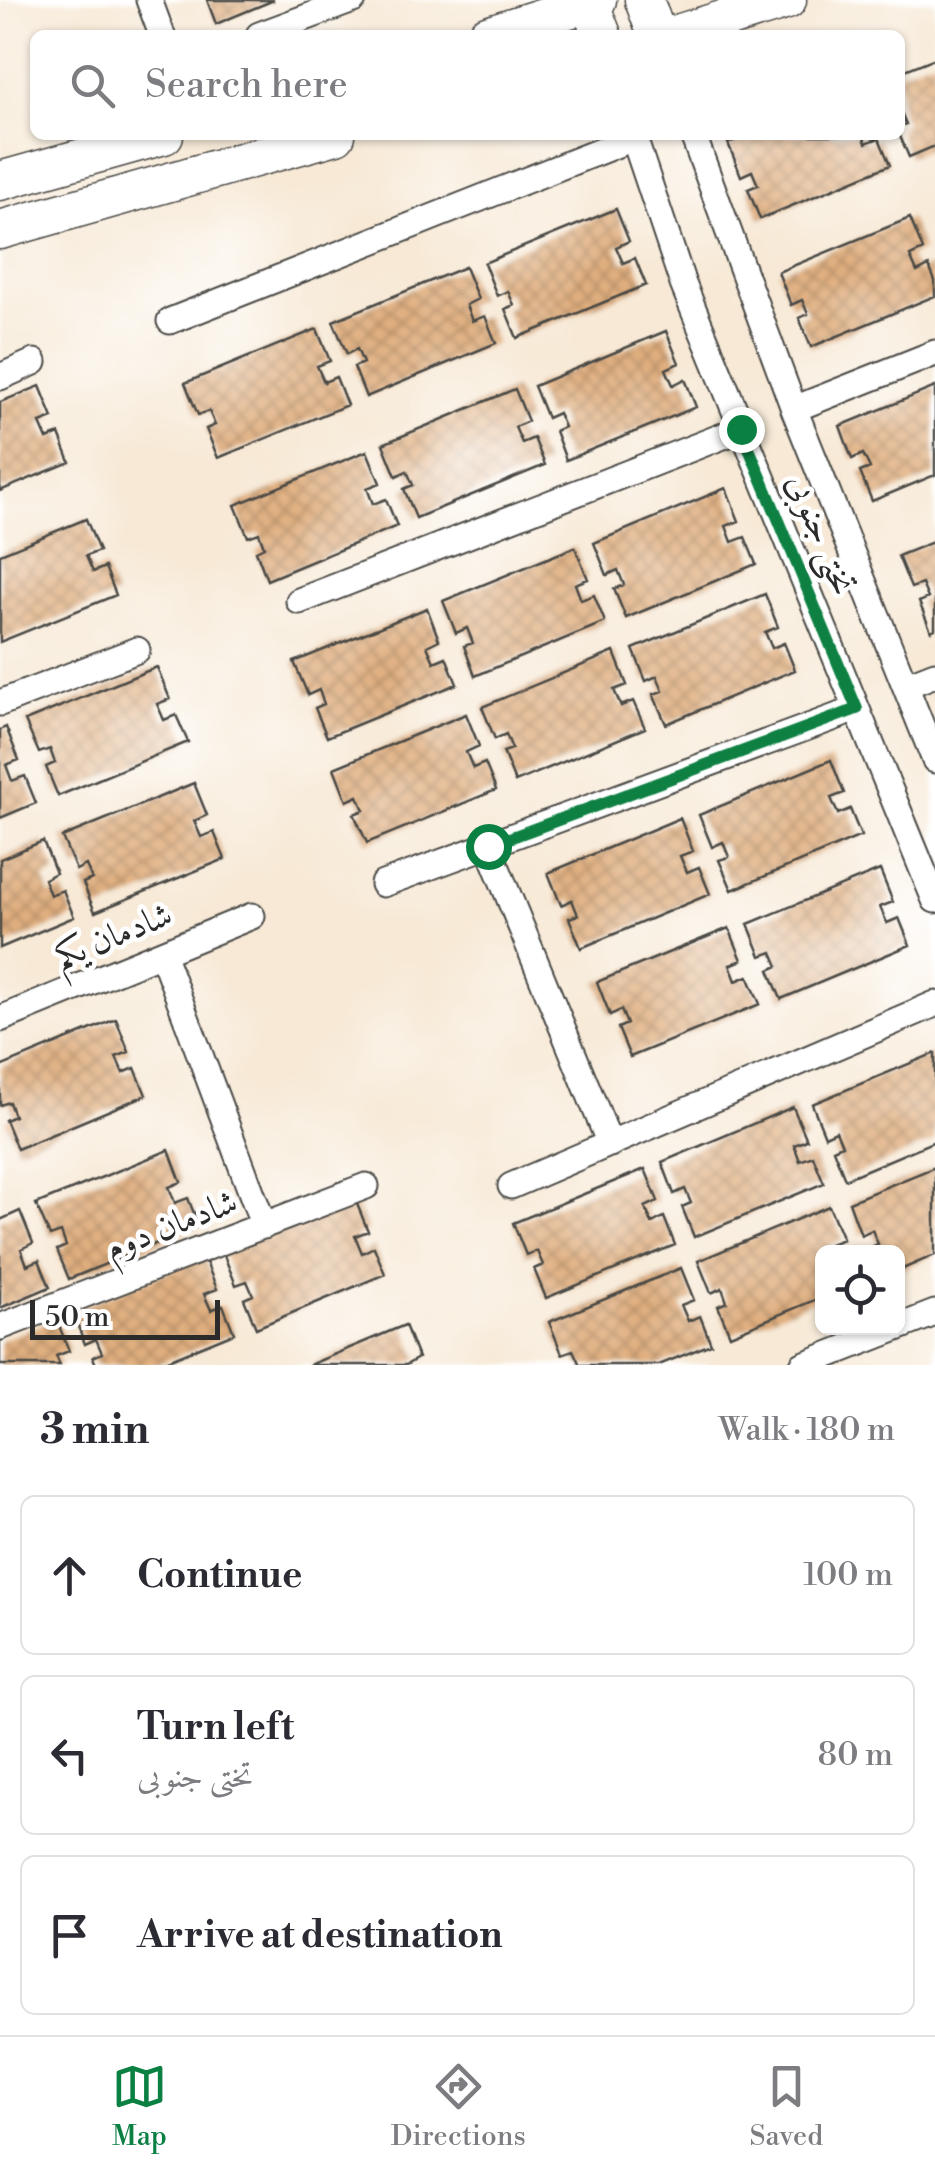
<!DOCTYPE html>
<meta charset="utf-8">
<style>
:root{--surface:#fff;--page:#f2f2f3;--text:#2b2b33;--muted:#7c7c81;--line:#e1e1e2;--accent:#0b8043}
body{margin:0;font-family:"Libre Bodoni",Amiri,serif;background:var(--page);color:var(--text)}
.controls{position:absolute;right:30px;bottom:30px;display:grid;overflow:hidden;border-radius:15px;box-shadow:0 2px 8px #0004}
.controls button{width:90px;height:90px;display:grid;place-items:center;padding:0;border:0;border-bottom:2px solid var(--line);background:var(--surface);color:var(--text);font:50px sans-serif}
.scale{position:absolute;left:30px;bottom:25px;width:190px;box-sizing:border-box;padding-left:10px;border:5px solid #2b2b2b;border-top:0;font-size:28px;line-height:35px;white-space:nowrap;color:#2b2b2b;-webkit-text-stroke:8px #fff;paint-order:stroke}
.stop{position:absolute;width:30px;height:30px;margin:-22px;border:8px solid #0b8043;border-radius:50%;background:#fff}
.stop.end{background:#0b8043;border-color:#fff;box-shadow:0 2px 10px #0008}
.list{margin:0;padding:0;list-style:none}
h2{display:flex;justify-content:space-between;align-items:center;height:130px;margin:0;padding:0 40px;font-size:42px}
h2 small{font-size:32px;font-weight:400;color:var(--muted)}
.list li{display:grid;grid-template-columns:65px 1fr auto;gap:30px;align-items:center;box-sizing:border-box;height:160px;margin:0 20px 20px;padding:0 20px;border:2px solid var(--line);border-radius:15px}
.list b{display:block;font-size:38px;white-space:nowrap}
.list p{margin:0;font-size:32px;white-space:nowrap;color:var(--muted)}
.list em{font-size:32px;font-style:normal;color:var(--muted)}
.icon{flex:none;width:55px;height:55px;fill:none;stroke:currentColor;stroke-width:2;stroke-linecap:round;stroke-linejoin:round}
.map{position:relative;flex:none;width:935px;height:1365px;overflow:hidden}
.search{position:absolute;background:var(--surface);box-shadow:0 2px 8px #0004;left:30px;right:30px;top:30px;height:110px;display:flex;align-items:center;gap:25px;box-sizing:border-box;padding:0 35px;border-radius:15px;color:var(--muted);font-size:38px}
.sheet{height:670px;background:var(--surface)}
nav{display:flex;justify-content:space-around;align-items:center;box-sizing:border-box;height:140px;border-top:2px solid var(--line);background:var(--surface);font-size:28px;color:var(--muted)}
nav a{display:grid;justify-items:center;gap:5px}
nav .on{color:var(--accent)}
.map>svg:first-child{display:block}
.building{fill:url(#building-cross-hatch)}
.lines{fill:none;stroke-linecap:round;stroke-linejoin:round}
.street-casing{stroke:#4a4845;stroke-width:29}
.secondary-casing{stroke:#4a4845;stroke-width:41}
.street{stroke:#fff;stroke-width:25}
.secondary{stroke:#fff;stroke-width:38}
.route{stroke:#0b8043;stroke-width:12}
.labels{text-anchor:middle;stroke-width:9;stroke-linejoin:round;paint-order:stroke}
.street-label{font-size:35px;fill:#2b2b2b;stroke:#fff}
</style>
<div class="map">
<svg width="935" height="1365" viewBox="0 0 935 1365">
<defs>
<pattern id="building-cross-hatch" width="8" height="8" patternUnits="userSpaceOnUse" patternTransform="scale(2.5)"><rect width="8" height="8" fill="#e0af7f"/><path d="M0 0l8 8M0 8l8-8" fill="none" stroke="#b68f68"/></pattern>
</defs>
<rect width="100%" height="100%" fill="#fff"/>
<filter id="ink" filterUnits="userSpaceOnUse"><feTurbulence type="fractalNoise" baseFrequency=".01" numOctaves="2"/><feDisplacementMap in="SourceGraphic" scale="20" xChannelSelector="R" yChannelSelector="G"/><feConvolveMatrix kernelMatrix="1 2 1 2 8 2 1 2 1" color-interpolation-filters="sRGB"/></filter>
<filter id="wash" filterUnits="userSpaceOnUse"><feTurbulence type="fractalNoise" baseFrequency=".0048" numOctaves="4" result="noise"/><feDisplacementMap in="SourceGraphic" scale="40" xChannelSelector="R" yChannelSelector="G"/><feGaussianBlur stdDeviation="2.25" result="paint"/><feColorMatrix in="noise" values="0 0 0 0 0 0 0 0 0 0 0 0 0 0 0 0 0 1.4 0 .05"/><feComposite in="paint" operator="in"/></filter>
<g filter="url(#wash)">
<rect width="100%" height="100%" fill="#f7e9d6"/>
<g id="blocks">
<path class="building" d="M207,0H274L216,24Z
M935,58V146L909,157L900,136V126L906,124L900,110V72Z
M748,135H863L866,143L879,138L890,165L760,219L748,189L758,185L752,171L741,176L728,143Z
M616,209L629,241L616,247L623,263L635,258L646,285L517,338L505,309L514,305L508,291L497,296L484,263Z
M910,218L923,250L910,256L917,272L929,266L935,281V296L811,347L799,318L808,314L802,300L791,305L778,272Z
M465,267L478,299L466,305L472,321L485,316L496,343L366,397L354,367L363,363L357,349L347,354L333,321Z
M317,329L330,361L317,366L324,382L336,377L347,405L218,458L206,429L215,425L209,411L198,415L185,383Z
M666,331L679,363L666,369L673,385L685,379L696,407L566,460L555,431L564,427L558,413L547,418L534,386Z
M40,386L53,418L40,423L47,439L59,434L70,462L0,491V402Z
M935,387V475L872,501L860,472L870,468L863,454L852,459L840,426Z
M515,389L528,421L515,427L522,443L534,438L545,465L416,518L404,489L413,485L407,471L396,476L383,444Z
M367,451L380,483L367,488L373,504L386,499L397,526L267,580L256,551L264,547L259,533L248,537L235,505Z
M726,488L739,521L726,526L732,542L745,537L756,564L626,618L614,589L624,585L618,570L607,575L594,543Z
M86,519L99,551L86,556L93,572L105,567L116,595L0,642V554Z
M935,541V629L931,631L919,602L928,598L922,584L911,588L898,556Z
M575,547L588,579L575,584L581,600L594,595L605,622L475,676L464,646L473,643L467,628L456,633L443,601Z
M765,594L778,627L765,632L772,648L784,643L795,670L666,724L653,694L663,691L657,676L646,681L633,649Z
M427,608L439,640L427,646L434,662L446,657L457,684L327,737L315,708L324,704L319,690L308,695L294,662Z
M614,652L627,685L614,690L621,706L633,701L645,728L515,782L503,752L512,749L506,734L495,739L482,707Z
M157,667L170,699L157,704L164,720L176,715L188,742L58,796L46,767L55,763L50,749L39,753L25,721Z
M466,714L479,746L466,752L473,768L485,763L496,790L367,843L354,814L364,810L358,796L347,801L334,768Z
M6,727L19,760L6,765L12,781L25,776L36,803L0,818V730Z
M831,760L844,793L831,798L838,814L850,809L861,836L732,890L719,860L729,857L723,842L712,847L699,815Z
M194,783L207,815L194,821L201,837L214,832L225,859L95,912L83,883L92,879L86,865L76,870L62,837Z
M680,818L693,851L680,856L687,872L699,867L710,894L581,948L569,918L578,915L572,900L561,905L548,873Z
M43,841L56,873L44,879L50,895L63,890L74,917L0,948V859Z
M880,870L893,902L880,907L887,923L899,918L910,945L781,999L769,970L778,966L772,952L761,956L748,924Z
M729,928L742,960L730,965L736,981L748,976L760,1004L630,1057L618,1028L627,1024L621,1010L610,1015L597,982Z
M116,1019L129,1052L116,1057L123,1073L135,1068L146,1095L17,1149L5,1120L14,1116L9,1102L0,1105V1067Z
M935,1053V1141L845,1179L833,1149L842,1145L836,1131L825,1136L812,1104Z
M793,1107L807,1140L794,1145L800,1161L813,1156L824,1183L694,1237L682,1207L691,1203L685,1189L674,1194L662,1162Z
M169,1150L181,1182L169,1187L175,1203L188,1198L199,1226L69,1279L57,1250L66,1246L61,1232L50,1236L36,1204Z
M935,1167V1255L898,1271V1252H871L869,1248L878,1244L872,1230L861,1235L849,1202Z
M645,1169L658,1201L645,1207L652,1223L664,1217L675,1245L546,1298L534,1269L543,1265L537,1251L526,1255L513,1223Z
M355,1199L368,1231L355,1236L362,1253L374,1247L385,1274L256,1328L244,1299L253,1295L247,1281L236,1285L223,1253Z
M829,1206L843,1239L830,1244L833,1252H822V1297L730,1335L718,1306L727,1302L722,1288L711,1293L698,1261Z
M20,1211L33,1243L21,1249L27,1265L39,1260L50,1287L0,1308V1220Z
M204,1257L217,1289L204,1294L211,1310L223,1305L234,1333L156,1365H96L93,1357L102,1353L96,1339L85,1344L72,1311Z
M681,1268L694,1300L681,1305L688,1321L700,1316L711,1344L659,1365H580L573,1350L562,1354L549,1322Z
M56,1318L69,1351L56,1356L60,1365H0V1341Z
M405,1325L418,1358L406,1365H309Z"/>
</g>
</g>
<g filter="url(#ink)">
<use href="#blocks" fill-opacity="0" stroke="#4a4845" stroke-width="2.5"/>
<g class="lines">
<g class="street-casing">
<path id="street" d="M149,0L162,35
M259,35L353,0
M633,135L683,284L935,900
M693,135L794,409L935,760
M170,321L633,138
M0,377L34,362
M794,409L935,353
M299,601L741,429
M907,685L935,674
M0,703L137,650
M488,846L610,1144
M383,884L857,709
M162,953L264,1226
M0,1019L252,916
M511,1186L935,1004
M0,1327L366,1186
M803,1365L935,1313"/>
</g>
<g class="secondary-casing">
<path id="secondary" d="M644,0L657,35
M589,2L602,35
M487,35L597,0
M674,35L787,0
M0,181L164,135
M0,230L336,135"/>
</g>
<use href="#street" class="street"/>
<use href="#secondary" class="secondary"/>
</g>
</g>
<g class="lines" filter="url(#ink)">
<path class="route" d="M488,846L857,709L741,429"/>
</g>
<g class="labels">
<g class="street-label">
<text transform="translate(822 534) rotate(68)" y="12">تختی جنوبی</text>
<text transform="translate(113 935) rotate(-22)" y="12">شادمان یکم</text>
<text transform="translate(171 1224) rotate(-21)" y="12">شادمان دوم</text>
</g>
</g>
</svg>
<div class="controls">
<button><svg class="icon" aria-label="locate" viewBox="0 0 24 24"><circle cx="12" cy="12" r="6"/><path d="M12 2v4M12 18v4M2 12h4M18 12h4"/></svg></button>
</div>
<div class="scale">50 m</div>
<div class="stop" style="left:488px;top:846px"></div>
<div class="stop end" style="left:741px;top:429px"></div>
<div class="search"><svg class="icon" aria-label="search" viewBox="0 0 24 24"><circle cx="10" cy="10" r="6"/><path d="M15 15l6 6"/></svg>Search here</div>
</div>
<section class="sheet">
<h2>3 min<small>Walk · 180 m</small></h2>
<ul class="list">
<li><svg class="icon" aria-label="ahead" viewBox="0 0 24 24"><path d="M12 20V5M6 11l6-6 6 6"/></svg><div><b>Continue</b></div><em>100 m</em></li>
<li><svg class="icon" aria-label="left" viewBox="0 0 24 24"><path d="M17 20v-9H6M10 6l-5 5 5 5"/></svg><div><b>Turn left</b><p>تختی جنوبی</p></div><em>80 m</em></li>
<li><svg class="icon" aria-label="arrive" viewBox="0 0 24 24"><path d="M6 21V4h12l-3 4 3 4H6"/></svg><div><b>Arrive at destination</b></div></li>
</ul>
</section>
<nav>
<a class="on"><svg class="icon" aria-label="map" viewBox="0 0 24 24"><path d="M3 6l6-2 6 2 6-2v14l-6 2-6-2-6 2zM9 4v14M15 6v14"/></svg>Map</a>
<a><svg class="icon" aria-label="directions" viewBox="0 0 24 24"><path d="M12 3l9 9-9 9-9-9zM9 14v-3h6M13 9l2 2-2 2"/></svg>Directions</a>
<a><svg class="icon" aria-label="saved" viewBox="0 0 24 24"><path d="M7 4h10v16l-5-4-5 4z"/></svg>Saved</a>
</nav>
